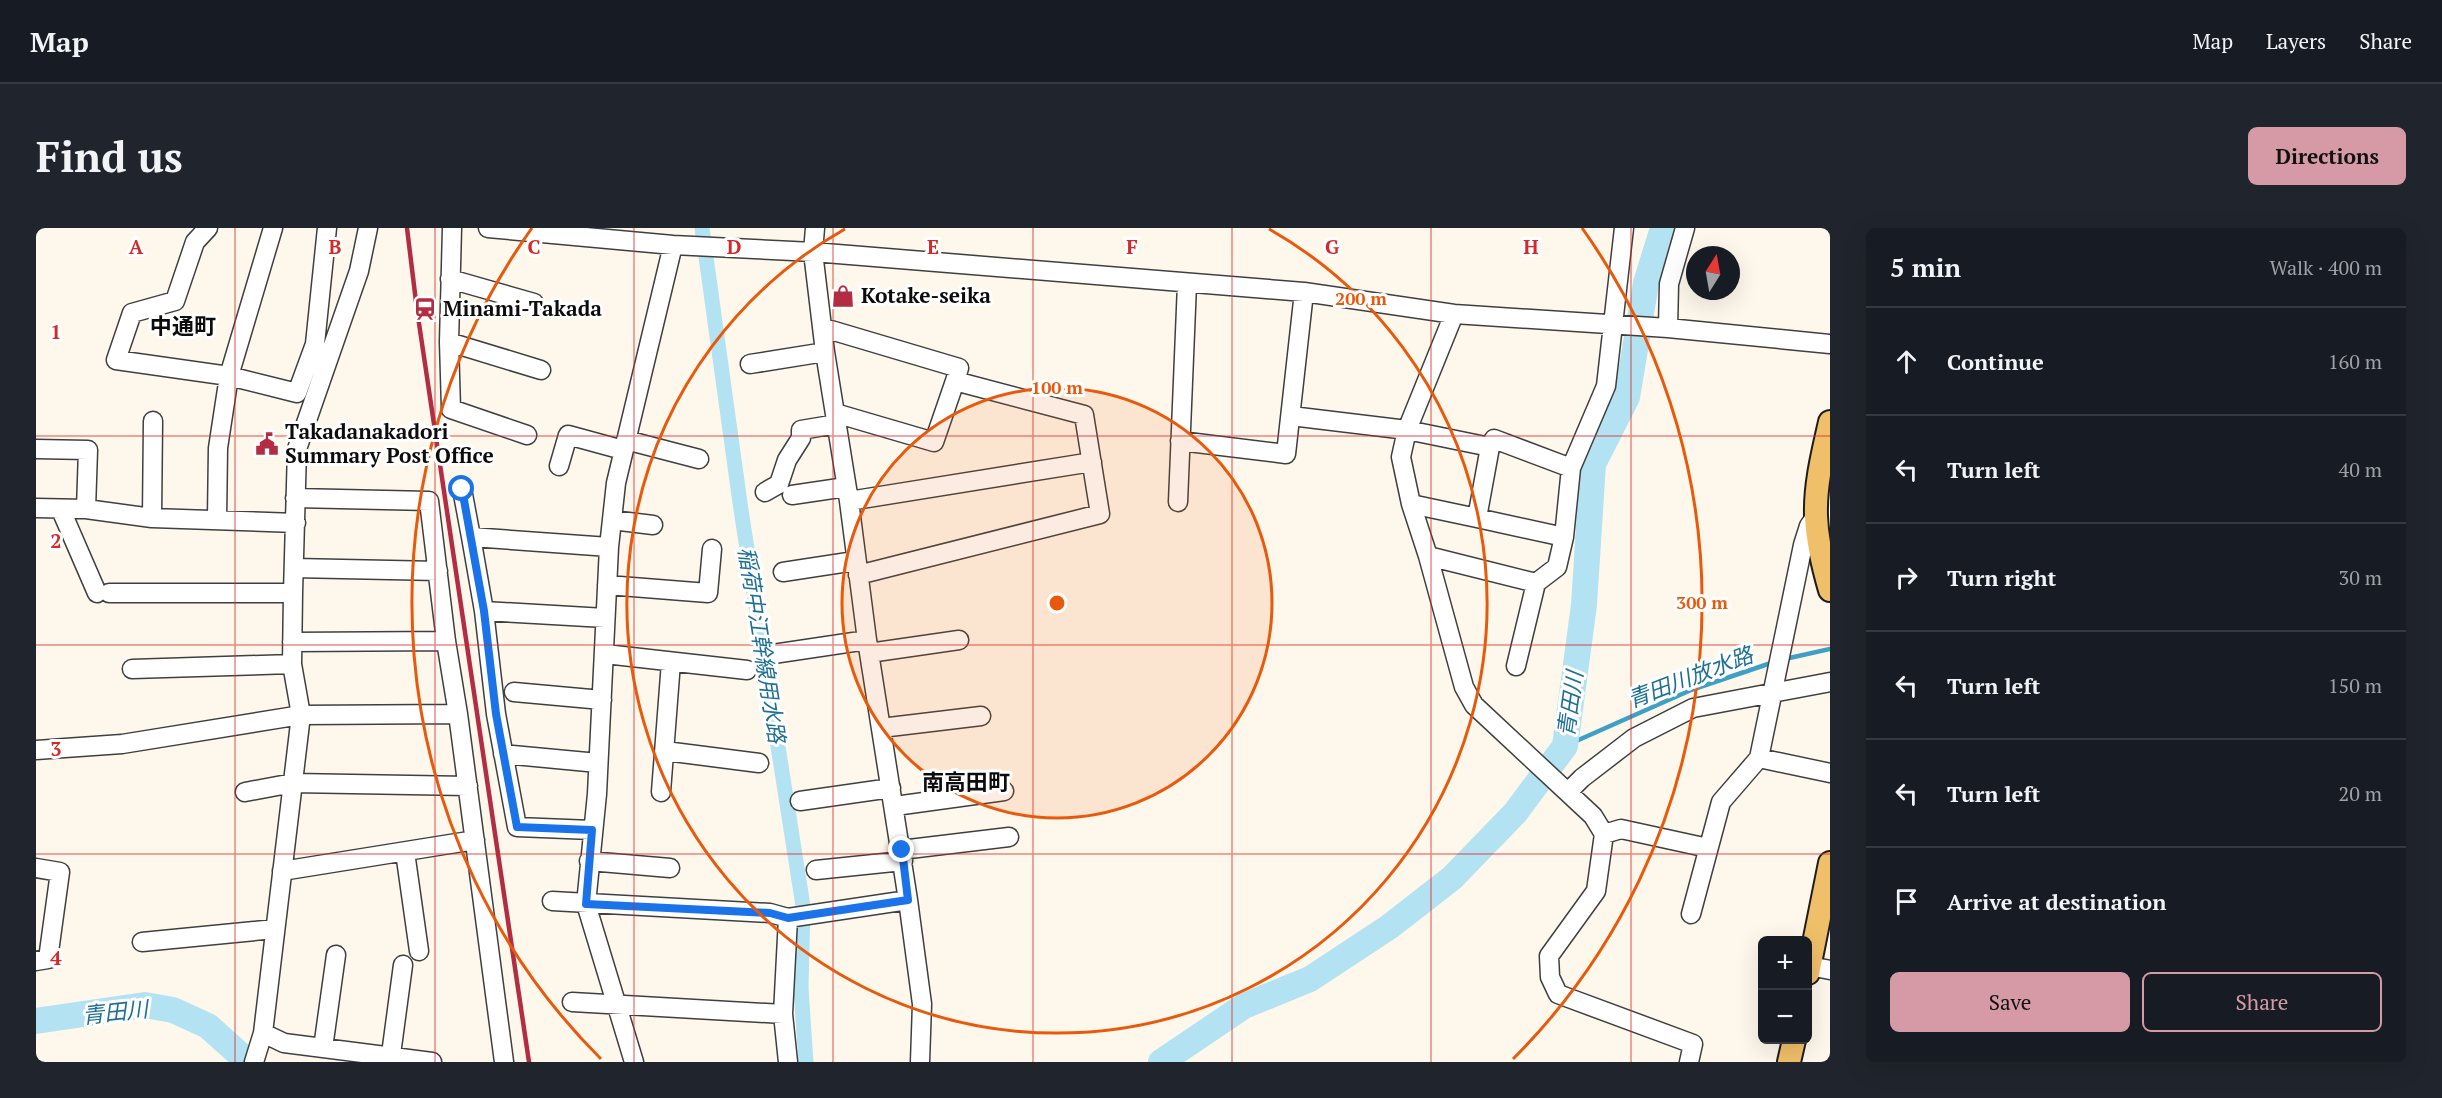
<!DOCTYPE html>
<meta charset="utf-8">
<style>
:root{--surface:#171b24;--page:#20242c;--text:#f1f3f6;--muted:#9ea1a6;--line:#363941;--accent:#d59aa5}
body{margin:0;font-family:"PT Serif","Noto Sans JP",serif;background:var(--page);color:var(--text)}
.controls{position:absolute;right:18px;bottom:18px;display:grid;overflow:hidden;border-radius:9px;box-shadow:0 6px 24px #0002}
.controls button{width:54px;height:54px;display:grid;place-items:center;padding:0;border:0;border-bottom:2px solid var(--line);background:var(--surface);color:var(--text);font:30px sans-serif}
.compass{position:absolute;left:1650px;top:18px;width:54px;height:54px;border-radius:50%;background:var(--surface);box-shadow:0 6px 24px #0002;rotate:11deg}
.stop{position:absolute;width:18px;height:18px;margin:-14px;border:4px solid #1a73e8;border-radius:50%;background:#fff}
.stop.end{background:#1a73e8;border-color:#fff;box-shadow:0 2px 6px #0008}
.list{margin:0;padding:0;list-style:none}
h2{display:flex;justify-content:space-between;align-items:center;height:78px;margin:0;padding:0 24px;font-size:26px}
h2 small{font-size:20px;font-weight:400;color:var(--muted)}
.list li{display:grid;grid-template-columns:39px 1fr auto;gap:18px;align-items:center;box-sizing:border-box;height:108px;padding:0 24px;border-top:2px solid var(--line)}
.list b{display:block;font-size:22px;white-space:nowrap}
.list em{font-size:20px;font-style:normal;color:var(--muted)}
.actions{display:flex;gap:12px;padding:18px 24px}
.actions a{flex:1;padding:14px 0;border:2px solid var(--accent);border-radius:9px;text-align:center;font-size:21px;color:var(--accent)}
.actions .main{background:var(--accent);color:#111}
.icon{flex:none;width:33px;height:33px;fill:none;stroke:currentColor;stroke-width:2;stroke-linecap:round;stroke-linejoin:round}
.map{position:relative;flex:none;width:1794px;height:834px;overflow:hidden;border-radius:9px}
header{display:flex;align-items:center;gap:36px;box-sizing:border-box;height:84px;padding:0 30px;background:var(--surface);border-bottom:2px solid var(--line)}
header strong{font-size:28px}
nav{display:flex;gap:33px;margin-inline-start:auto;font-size:21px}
.intro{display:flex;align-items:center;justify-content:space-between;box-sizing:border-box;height:144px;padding:0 36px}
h1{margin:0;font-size:42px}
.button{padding:15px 27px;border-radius:9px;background:var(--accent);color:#111;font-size:21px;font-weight:700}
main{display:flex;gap:36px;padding:0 36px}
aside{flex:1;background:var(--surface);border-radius:9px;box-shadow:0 6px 24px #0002}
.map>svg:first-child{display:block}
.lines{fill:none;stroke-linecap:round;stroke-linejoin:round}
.stream{stroke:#3f9fc4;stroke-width:4.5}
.canal{stroke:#b3e2f2;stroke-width:15}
.river{stroke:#b3e2f2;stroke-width:26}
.minor-casing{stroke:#3f3f3f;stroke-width:21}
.major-casing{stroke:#1d1d1d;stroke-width:26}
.minor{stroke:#fff;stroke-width:18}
.major{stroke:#f0bf69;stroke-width:22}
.rail{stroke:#b22d43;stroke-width:4.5}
.route{stroke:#1a73e8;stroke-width:8}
.grid{fill:none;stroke:#d62828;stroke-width:1.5;stroke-opacity:0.55}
.ring{fill:none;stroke:#e8590c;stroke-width:3}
.labels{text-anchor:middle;stroke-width:6;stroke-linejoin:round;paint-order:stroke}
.poi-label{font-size:21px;font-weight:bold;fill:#0c0c0c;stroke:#fff;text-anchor:start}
.neighbourhood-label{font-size:22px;font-weight:bold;fill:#0c0c0c;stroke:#fff}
.water-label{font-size:22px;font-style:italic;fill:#1d6f95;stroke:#fff}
.grid-label{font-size:20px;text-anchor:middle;font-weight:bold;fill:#d62828;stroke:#fff;stroke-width:6;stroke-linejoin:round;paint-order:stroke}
.centre{fill:#e8590c;stroke:#fff;stroke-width:3}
.ring-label{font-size:18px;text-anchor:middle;font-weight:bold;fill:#e8590c;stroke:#fff;stroke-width:6;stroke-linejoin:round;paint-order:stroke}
</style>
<header>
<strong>Map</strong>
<nav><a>Map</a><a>Layers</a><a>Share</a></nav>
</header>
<div class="intro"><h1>Find us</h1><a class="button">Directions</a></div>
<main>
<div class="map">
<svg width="1794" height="834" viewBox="0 0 1794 834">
<rect width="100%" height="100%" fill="#fef8ec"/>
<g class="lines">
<path class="stream" d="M1749,431L1794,421
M1529,518L1655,462L1738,434"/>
<path class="canal" d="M666,0L705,282L767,678L765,760L770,834"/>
<path class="river" d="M0,793L109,777L137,782L172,798L212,834
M1125,834L1208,778L1274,751L1353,699L1416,650L1479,585L1529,518L1548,377L1557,236L1591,169L1610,55L1627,0"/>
<g class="minor-casing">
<path id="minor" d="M172,0L159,14L139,73L96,85L80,132L193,148L261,165L279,116L291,0
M416,0L413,114L415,181L491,207
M452,0L637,17L777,24L1268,64L1418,86L1632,100L1794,116
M414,51L498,75
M1418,86L1371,202L1365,229L1375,276L1392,328L1428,459L1438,477L1557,588L1568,606L1560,663L1513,728L1514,749L1522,766L1657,816L1653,834
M788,100L923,140L919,153
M1632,100L1633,56L1649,0
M413,114L505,142
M714,136L789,124
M799,185L898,214L919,153L1048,187L1064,286L822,347
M1255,188L1371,202L1454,219L1441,290L1375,276
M590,212L663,231
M1144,213L1250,226L1268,64
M0,221L52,222L50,281
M523,238L532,207L587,222
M1535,240L1570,158L1588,0
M426,261L435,309L573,319
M729,264L743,256L751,232L765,210V202L801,196
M756,267L810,259
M259,270L393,273L410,413L422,486L468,834
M813,273L1056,234
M1142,274L1151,56
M0,280L50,281L116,290L260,295
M25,282L61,365
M116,290L117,193
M1441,290L1528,309L1535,240L1458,211L1454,219
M181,292L182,220L193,148L237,0
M576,292L617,297
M435,309L448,383L569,390
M1392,328L1500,355L1521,339L1528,309
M258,340L402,343
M747,344L819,333
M571,357L672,365L676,321
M73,365H257L261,221L323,43L332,0
M448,383L460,486L481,599L556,602
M256,414L410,413
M833,425L923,412
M569,426L711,442
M737,426L831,412
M1480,438L1500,355
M96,441L256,436L257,365
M478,464L566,472
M845,500L945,488
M0,522L86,516L265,487L422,486
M629,523L723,535
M467,526L562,535
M1723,530L1794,545
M209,564L257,555L432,558
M625,564L635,434
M1532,564L1546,550L1598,510L1657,480L1794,454
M764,573L855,560
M859,578L968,563
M1568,606L1585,601L1672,620
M865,622L973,609
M369,624L383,723
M553,633L634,640
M0,640L24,644L12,731L0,733
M780,642L867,633
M246,643L439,612
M872,672L886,776L884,834
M516,673L734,685L752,690L747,786L536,774
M1655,686L1685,574L1723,530L1767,317L1773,298L1780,288
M752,690L872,672L831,412L813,273L789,124L777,24L779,0
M106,714L239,701
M1773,738L1794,742
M747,786L752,834
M227,805L248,815L396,834
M287,820L300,727
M218,834L227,805L265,487L256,436
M354,834L367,737
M598,834L550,676L561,566L573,319L580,255L637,17"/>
</g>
<g class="major-casing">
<path id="major" d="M1794,194C1787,225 1779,256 1780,288C1781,312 1787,338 1794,362
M1772,745L1794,635
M1753,834L1758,812"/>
</g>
<use href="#minor" class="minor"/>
<use href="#major" class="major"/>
<path class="rail" d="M371,0L381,82L493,834"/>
</g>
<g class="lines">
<path class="route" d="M426,261L448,383L460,486L481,599L556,602L550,676L734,685L752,690L872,672L866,622"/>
</g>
<path class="grid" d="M199,0V834M399,0V834M598,0V834M797,0V834M997,0V834M1196,0V834M1395,0V834M1595,0V834M0,208H1794M0,417H1794M0,626H1794"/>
<circle cx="1021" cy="375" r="215" fill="#e8590c" fill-opacity=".12"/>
<g class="ring">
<circle cx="1021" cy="375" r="215"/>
<path d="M1233 1A430 430 0 1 1 809 1"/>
<path d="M565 831A645 645 0 0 1 496 0M1546 0A645 645 0 0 1 1477 831"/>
</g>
<defs>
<g id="shop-bare" transform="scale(1.8)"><path d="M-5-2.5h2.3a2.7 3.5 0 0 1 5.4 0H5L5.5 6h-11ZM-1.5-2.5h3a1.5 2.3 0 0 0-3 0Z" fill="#b22d43" stroke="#fff" stroke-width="2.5" paint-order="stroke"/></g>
<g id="station-bare" transform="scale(1.8)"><path d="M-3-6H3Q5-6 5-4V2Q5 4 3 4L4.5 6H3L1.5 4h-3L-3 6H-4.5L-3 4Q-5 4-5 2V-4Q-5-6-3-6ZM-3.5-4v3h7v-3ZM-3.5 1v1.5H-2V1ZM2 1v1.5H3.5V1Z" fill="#b22d43" stroke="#fff" stroke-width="2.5" paint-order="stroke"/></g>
<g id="civic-bare" transform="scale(1.8)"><path d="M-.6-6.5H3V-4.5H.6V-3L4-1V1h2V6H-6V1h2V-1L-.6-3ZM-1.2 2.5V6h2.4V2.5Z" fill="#b22d43" stroke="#fff" stroke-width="2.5" paint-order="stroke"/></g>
</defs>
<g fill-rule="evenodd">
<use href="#shop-bare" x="807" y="68"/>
<use href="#station-bare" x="389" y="81"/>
<use href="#civic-bare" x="231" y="216"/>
</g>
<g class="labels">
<g class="poi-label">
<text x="825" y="75">Kotake-seika</text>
<text x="407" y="88">Minami-Takada</text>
<text x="249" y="211">Takadanakadori<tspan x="249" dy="24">Summary Post Office</tspan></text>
</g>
<g class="neighbourhood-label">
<text x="147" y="106">中通町</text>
<text x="930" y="562">南高田町</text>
</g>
<g class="water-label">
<text transform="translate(726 417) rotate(81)" y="8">稲荷中江幹線用水路</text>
<text transform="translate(1654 449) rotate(-21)" y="8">青田川放水路</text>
<text transform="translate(1534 476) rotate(-82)" y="8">青田川</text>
<text transform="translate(79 784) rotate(-6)" y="8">青田川</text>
</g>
</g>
<g class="grid-label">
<text x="100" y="26">A</text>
<text x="299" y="26">B</text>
<text x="498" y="26">C</text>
<text x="698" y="26">D</text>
<text x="897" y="26">E</text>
<text x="1096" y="26">F</text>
<text x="1296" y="26">G</text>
<text x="1495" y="26">H</text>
<text x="20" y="111">1</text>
<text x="20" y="320">2</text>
<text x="20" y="528">3</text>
<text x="20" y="737">4</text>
</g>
<circle cx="1021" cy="375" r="9" class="centre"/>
<g class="ring-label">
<text x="1325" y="77">200 m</text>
<text x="1021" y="166">100 m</text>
<text x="1666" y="381">300 m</text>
</g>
</svg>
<div class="controls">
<button>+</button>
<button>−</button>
</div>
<svg class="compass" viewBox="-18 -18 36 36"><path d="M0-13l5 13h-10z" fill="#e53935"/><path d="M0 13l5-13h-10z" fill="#9ea1a6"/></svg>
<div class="stop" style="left:426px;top:261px"></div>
<div class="stop end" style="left:866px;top:622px"></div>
</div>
<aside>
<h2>5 min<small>Walk · 400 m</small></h2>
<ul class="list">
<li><svg class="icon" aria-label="ahead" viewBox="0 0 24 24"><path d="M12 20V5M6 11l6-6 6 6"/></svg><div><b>Continue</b></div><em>160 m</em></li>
<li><svg class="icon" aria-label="left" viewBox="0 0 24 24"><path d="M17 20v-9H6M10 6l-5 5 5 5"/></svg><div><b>Turn left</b></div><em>40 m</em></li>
<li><svg class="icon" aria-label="right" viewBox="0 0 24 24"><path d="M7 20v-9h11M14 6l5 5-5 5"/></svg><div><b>Turn right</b></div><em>30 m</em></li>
<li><svg class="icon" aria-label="left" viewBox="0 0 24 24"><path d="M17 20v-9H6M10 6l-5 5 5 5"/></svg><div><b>Turn left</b></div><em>150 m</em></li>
<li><svg class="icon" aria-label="left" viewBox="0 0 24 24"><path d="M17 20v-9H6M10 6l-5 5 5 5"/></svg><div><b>Turn left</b></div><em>20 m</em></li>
<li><svg class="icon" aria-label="arrive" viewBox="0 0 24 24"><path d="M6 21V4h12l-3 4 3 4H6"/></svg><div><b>Arrive at destination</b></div></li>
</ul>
<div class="actions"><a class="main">Save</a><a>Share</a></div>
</aside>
</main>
